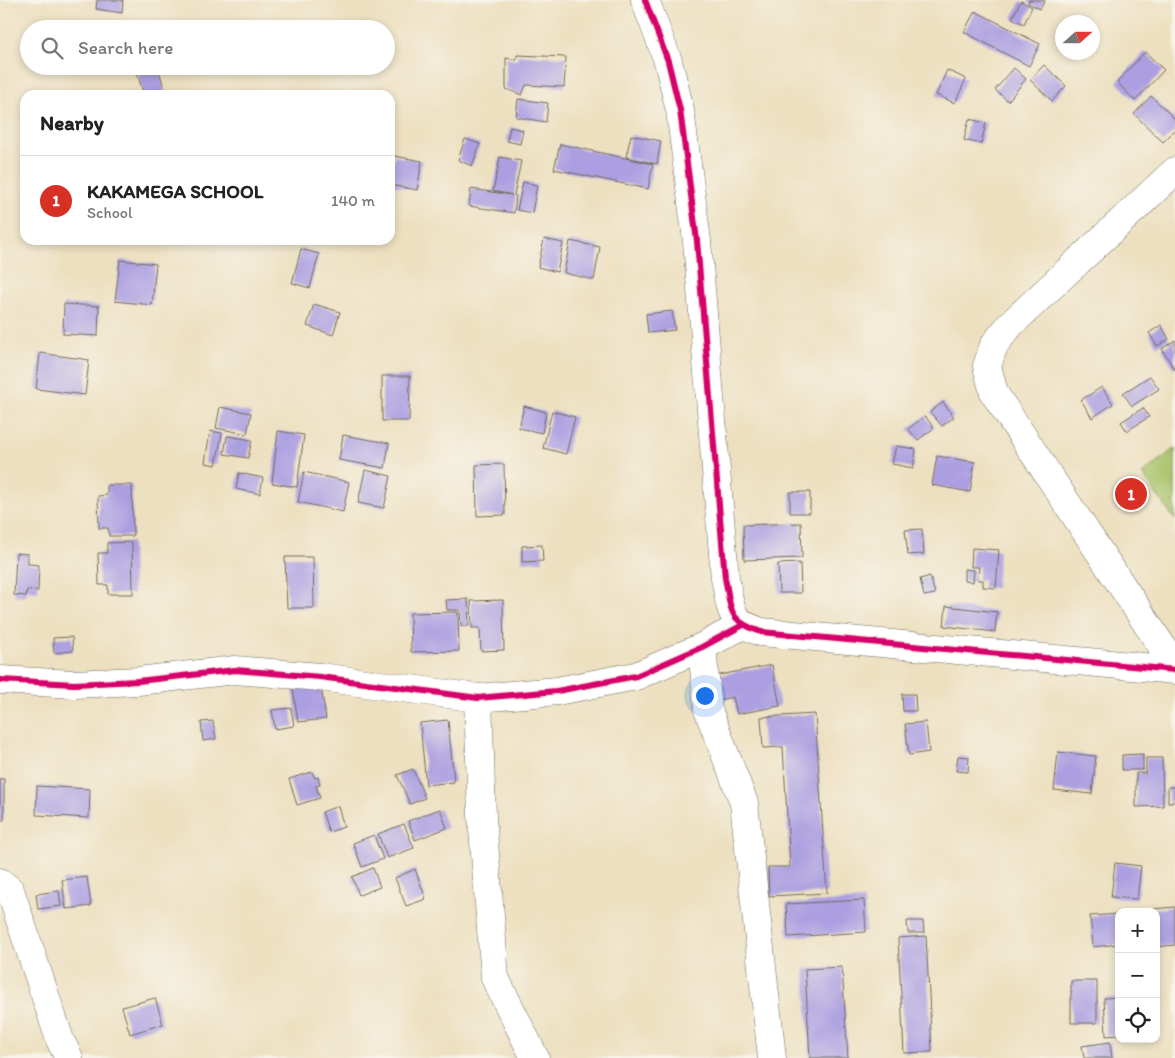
<!DOCTYPE html>
<meta charset="utf-8">
<style>
:root{--surface:#fff;--page:#f6f6f6;--text:#222;--muted:#767676;--line:#e0e0e0;--accent:#d93025}
body{margin:0;font-family:Itim,sans-serif;background:var(--page);color:var(--text)}
.controls{position:absolute;right:15px;bottom:15px;display:grid;overflow:hidden;border-radius:10px;box-shadow:0 2px 8px #0003}
.controls button{width:45px;height:45px;display:grid;place-items:center;padding:0;border:0;border-bottom:1px solid var(--line);background:var(--surface);color:var(--text);font:25px sans-serif}
.compass{position:absolute;left:1055px;top:15px;width:45px;height:45px;border-radius:50%;background:var(--surface);box-shadow:0 2px 8px #0003;rotate:69deg}
.you{position:absolute;left:704px;top:695px;width:18px;height:18px;margin:-12px;border:4px solid #fff;border-radius:50%;background:#1a73e8;box-shadow:0 0 0 8px #1a73e833}
.badge{display:grid;place-items:center;width:32px;height:32px;border-radius:50%;background:var(--accent);color:#fff;font-size:16px;font-weight:700}
.pin{position:absolute;translate:-50% -50%;border:2px solid #fff;box-shadow:0 1px 5px #0006}
.list{margin:0;padding:0;list-style:none}
h2{display:flex;justify-content:space-between;align-items:center;height:65px;margin:0;padding:0 20px;font-size:21px}
h2 small{font-size:16px;font-weight:400;color:var(--muted)}
.list li{display:grid;grid-template-columns:32px 1fr auto;gap:15px;align-items:center;box-sizing:border-box;height:90px;padding:0 20px;border-top:1px solid var(--line)}
.list b{display:block;font-size:19px;white-space:nowrap}
.list p{margin:0;font-size:16px;white-space:nowrap;color:var(--muted)}
.list em{font-size:16px;font-style:normal;color:var(--muted)}
.icon{flex:none;width:28px;height:28px;fill:none;stroke:currentColor;stroke-width:2;stroke-linecap:round;stroke-linejoin:round}
.map{position:relative;flex:none;width:1175px;height:1058px;overflow:hidden}
.search{position:absolute;background:var(--surface);box-shadow:0 2px 8px #0003;left:20px;top:20px;width:375px;height:55px;display:flex;align-items:center;gap:12px;box-sizing:border-box;padding:0 18px;border-radius:28px;color:var(--muted);font-size:19px}
.panel{position:absolute;background:var(--surface);box-shadow:0 2px 8px #0003;left:20px;top:90px;width:375px;height:155px;border-radius:15px}
.map>svg:first-child{display:block}
.green{fill:#a7c268;stroke:#69764a}
.building{fill:#ac9fe1}
.lines{fill:none;stroke-linecap:round;stroke-linejoin:round}
.minor-casing{stroke:#6f6a5f;stroke-width:29}
.minor{stroke:#fff;stroke-width:28}
.cycleway-casing{stroke:#f7f3e8;stroke-width:9}
.cycleway{stroke:#d6006c;stroke-width:6}
</style>
<div class="map">
<svg width="1175" height="1058" viewBox="0 0 1175 1058">
<rect width="100%" height="100%" fill="#f7f3e8"/>
<filter id="ink" filterUnits="userSpaceOnUse"><feTurbulence type="fractalNoise" baseFrequency=".02" numOctaves="2"/><feDisplacementMap in="SourceGraphic" scale="10" xChannelSelector="R" yChannelSelector="G"/><feConvolveMatrix kernelMatrix="1 2 1 2 8 2 1 2 1" color-interpolation-filters="sRGB"/></filter>
<filter id="wash" filterUnits="userSpaceOnUse"><feTurbulence type="fractalNoise" baseFrequency=".0096" numOctaves="4" result="noise"/><feDisplacementMap in="SourceGraphic" scale="20" xChannelSelector="R" yChannelSelector="G"/><feGaussianBlur stdDeviation="1.12" result="paint"/><feColorMatrix in="noise" values="0 0 0 0 0 0 0 0 0 0 0 0 0 0 0 0 0 1.4 0 .05"/><feComposite in="paint" operator="in"/></filter>
<g filter="url(#wash)">
<rect width="100%" height="100%" fill="#ede0c0"/>
<path class="green" d="M1175,448V520L1142,474Z"/>
<g id="blocks">
<path class="building" d="M97,0H123L122,13L96,9Z
M1029,0H1045L1040,9L1028,3Z
M1021,1L1032,7L1024,24L1012,18Z
M975,11L1040,44L1029,66L964,32Z
M1145,52L1164,70L1135,101L1117,82Z
M517,55L566,57L564,87L526,85L522,95L506,89V58L517,60Z
M1044,65L1066,86L1052,101L1030,80Z
M135,66H158L165,92L144,95Z
M1014,68L1026,79L1008,101L995,90Z
M947,70L966,79L955,103L936,95Z
M1151,96L1175,119V130L1163,142L1134,114Z
M518,99L548,103L546,122L516,117Z
M969,119L986,123L981,144L964,140Z
M510,127L523,130L520,144L507,141Z
M631,135L661,141L657,164L626,157Z
M465,139L480,144L472,166L458,160Z
M560,144L653,164L648,189L554,169Z
M394,156L422,161L417,190L390,185Z
M500,157L521,161L514,195L516,196L514,213L469,206L471,189L512,195L493,191Z
M523,182L537,185L532,213L517,210Z
M544,239L563,243L557,272L538,267Z
M570,241L600,247L594,280L564,273Z
M301,249L319,254L310,288L292,283Z
M120,260L156,264L152,305L115,301Z
M64,304L99,306L98,336L63,334Z
M314,304L340,312L333,335L307,326Z
M672,311L675,330L648,333L646,314Z
M1161,325L1169,339L1157,346L1149,333Z
M1175,340V370L1162,349Z
M40,353L89,360L85,395L36,389Z
M382,376H410L409,421H382Z
M1150,376L1159,389L1132,406L1123,393Z
M1102,387L1113,404L1092,418L1081,400Z
M943,402L954,417L942,426L930,412Z
M524,406L546,412L542,433L519,428Z
M220,407L251,413L247,434L216,428Z
M1143,408L1149,417L1127,431L1121,422Z
M552,411L575,417L566,454L543,448Z
M925,416L934,428L918,440L908,429Z
M210,431L222,433L216,465L205,463Z
M278,431L304,435L297,487L272,483Z
M343,435L389,443L385,468L339,460Z
M227,436L252,440L248,458L224,454Z
M896,446L916,449L913,468L892,464Z
M937,456L975,462L970,492L932,485Z
M504,464L505,515L477,516L476,465Z
M365,470L391,476L384,508L358,503Z
M304,472L349,482L343,512L298,502Z
M239,473L263,478L260,494L236,489Z
M107,485H132L133,536H109L108,528H99L98,496L107,495Z
M790,492H810V513H790Z
M801,523L802,558L744,560L743,525Z
M922,529L924,554L908,555L905,530Z
M132,542L133,594H108V585H99L98,553H107V543Z
M542,545L543,561L522,562V546Z
M972,548L999,550L996,588L983,587V580H978L979,567H971Z
M16,553L28,554V564L39,565L38,591L27,590L26,596L14,595Z
M285,557H313L314,608H287Z
M800,563L801,593H779L778,564Z
M964,569L974,570L973,582L964,581Z
M930,576L935,594L924,596L920,579Z
M468,599L469,626H461L460,610H447L446,600Z
M503,600L504,650L481,651L480,628H472L471,601Z
M946,606L997,612L995,632L944,626Z
M458,612L459,651L411,652L410,613Z
M72,637L73,651L54,653L53,638Z
M772,665L780,706L737,714L733,697L714,701L709,677Z
M321,686L326,719L298,722L293,689Z
M902,694H915L916,711H903Z
M291,708L294,726L275,729L272,710Z
M815,714L827,893L769,896L768,867H790L783,747L763,748L761,717Z
M448,720L454,782L426,785L420,723Z
M213,721L216,739L203,741L201,722Z
M926,722L929,752L909,755L905,724Z
M1058,752L1096,756L1092,794L1054,790Z
M1143,754V770H1122V755Z
M958,756L969,757L968,772L956,771Z
M1146,758H1162L1163,806L1136,807V773H1146Z
M413,769L425,798L410,804L397,775Z
M312,772L315,778L318,777L320,785L316,786L320,798L297,805L289,779Z
M0,779H4V820H0Z
M37,786L90,789L89,818L36,815Z
M1168,787H1175V802H1168Z
M338,806L344,827L329,832L322,812Z
M440,809L447,828L415,840L408,821Z
M404,824L414,848L387,858L378,834Z
M374,835L383,859L362,867L353,843Z
M1115,863L1141,866L1137,899L1111,897Z
M373,868L380,887L359,895L352,877Z
M415,869L426,899L406,906L395,878Z
M87,877L91,906L66,909L62,880Z
M59,891L61,906L38,909L36,894Z
M864,900L866,932L788,937L786,904Z
M1175,907V945L1156,947V912H1142V910Z
M1119,914V944L1093,947L1090,916Z
M907,921H923L924,933H908Z
M926,936L932,1052L904,1053L898,938Z
M842,967L848,1058H810L805,969Z
M1071,981H1097V1023H1071Z
M1119,997V1035L1106,1036L1104,998Z
M155,998L163,1024L130,1034L122,1007Z
M1110,1042L1112,1058H1084L1082,1046Z"/>
</g>
</g>
<g filter="url(#ink)">
<use href="#blocks" fill-opacity="0" stroke="#6f6a5f" stroke-width="1"/>
<g class="lines">
<g class="minor-casing">
<path id="minor" d="M645,0L668,61L680,110L697,241L725,578C732,611 727,620 761,632L1175,670
M1175,171L1010,325L994,345L987,366L994,393L1175,666
M702,647L708,710L744,803L772,1058
M0,680L74,684L138,681L235,670L320,677L478,698L557,691L636,676L702,647L743,625
M478,698L482,817L495,978L535,1058
M0,882L10,890L60,1040L69,1058"/>
</g>
<use href="#minor" class="minor"/>
<g class="cycleway-casing">
<path id="cycleway" d="M645,0L668,61L680,110L697,241L725,578C732,611 727,620 761,632L1175,670
M0,680L74,684L138,681L235,670L320,677L478,698L557,691L636,676L702,647L743,625"/>
</g>
<use href="#cycleway" class="cycleway"/>
</g>
</g>
</svg>
<div class="controls">
<button>+</button>
<button>−</button>
<button><svg class="icon" aria-label="locate" viewBox="0 0 24 24"><circle cx="12" cy="12" r="6"/><path d="M12 2v4M12 18v4M2 12h4M18 12h4"/></svg></button>
</div>
<svg class="compass" viewBox="-18 -18 36 36"><path d="M0-13l5 13h-10z" fill="#e53935"/><path d="M0 13l5-13h-10z" fill="#767676"/></svg>
<div class="you"></div>
<div class="pin badge" style="left:1131px;top:494px">1</div>
<div class="search"><svg class="icon" aria-label="search" viewBox="0 0 24 24"><circle cx="10" cy="10" r="6"/><path d="M15 15l6 6"/></svg>Search here</div>
<section class="panel">
<h2>Nearby<small></small></h2>
<ul class="list">
<li><span class="badge">1</span><div><b>KAKAMEGA SCHOOL</b><p>School</p></div><em>140 m</em></li>
</ul>
</section>
</div>
